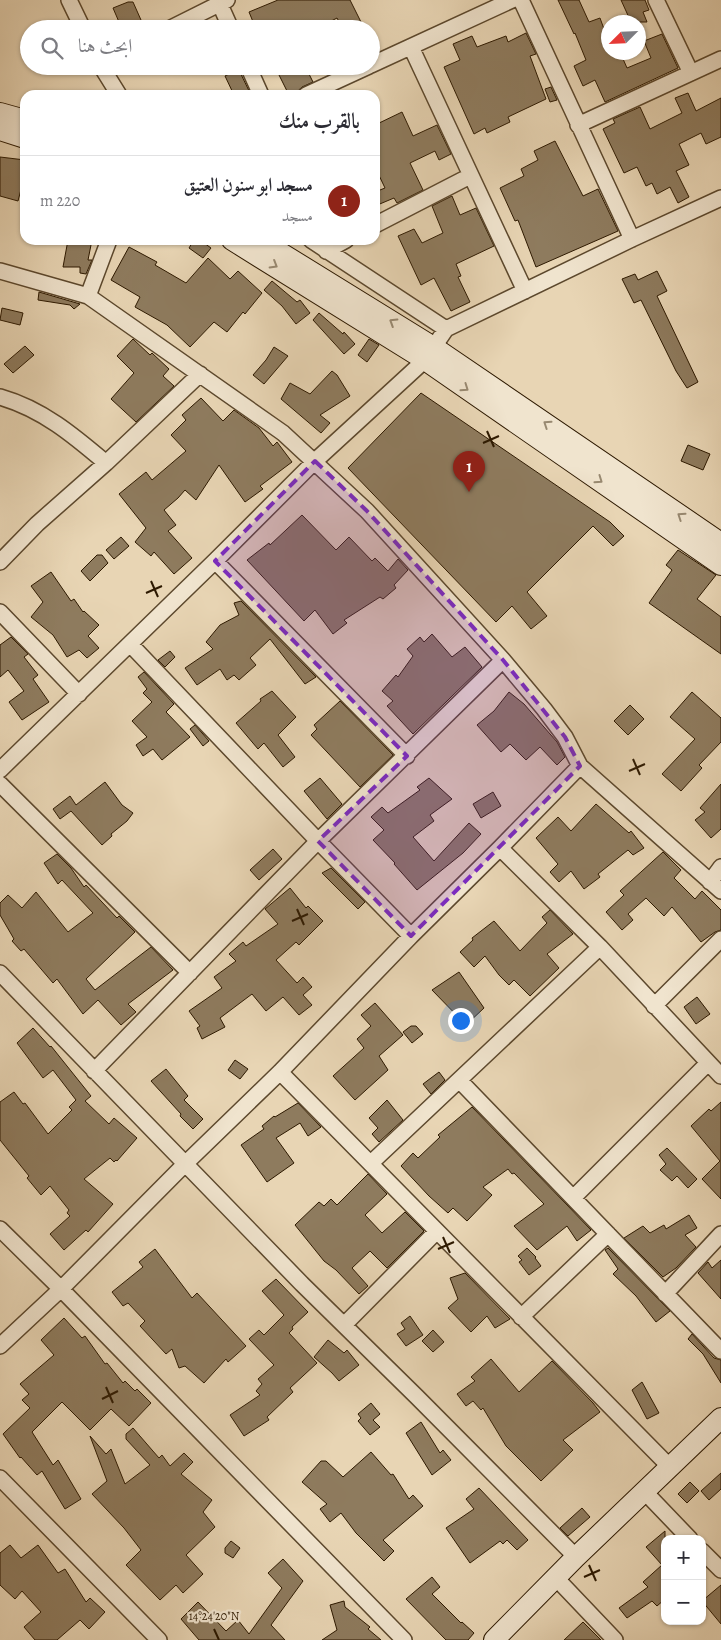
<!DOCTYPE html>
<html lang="ar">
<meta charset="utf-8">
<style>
:root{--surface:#fff;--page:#f2f2f3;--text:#2b2b33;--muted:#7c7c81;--line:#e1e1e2;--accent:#8f2418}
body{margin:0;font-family:Alegreya,Amiri,serif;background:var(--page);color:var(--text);direction:rtl}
.controls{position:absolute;right:15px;bottom:15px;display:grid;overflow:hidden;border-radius:10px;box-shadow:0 1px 4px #0004}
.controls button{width:45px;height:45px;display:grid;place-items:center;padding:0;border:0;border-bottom:1px solid var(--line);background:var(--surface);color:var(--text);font:25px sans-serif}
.compass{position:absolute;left:601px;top:15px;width:45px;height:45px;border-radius:50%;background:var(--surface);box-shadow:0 1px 4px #0004;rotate:246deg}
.you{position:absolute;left:460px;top:1020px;width:18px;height:18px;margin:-12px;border:4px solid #fff;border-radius:50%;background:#1a73e8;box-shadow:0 0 0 8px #1a73e833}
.badge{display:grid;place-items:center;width:32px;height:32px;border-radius:50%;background:var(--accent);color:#fff;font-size:16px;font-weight:700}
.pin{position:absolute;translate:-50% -41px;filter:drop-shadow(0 1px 2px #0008)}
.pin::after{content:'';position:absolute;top:26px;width:18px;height:15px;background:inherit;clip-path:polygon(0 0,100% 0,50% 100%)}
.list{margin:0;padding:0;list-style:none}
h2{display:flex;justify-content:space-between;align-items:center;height:65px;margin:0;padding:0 20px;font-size:21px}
h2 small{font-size:16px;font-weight:400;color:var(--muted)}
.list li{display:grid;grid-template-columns:32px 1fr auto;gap:15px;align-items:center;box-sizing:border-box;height:90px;padding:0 20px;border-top:1px solid var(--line)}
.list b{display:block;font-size:19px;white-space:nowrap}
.list p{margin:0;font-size:16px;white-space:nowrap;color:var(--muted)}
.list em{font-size:16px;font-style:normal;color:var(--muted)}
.icon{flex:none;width:28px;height:28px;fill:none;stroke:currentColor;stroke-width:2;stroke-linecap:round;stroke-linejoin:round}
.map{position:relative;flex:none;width:721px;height:1640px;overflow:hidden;direction:ltr}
.search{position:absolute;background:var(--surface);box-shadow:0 1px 4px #0004;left:20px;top:20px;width:360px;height:55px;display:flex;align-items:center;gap:12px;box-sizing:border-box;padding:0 18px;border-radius:28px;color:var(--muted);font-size:19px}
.panel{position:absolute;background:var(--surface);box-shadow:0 1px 4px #0004;left:20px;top:90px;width:360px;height:155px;border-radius:15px;direction:rtl}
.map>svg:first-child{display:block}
.building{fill:#8e7b5e;stroke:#2d1900}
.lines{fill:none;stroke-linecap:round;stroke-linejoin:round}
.street-casing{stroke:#5c482d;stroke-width:18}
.secondary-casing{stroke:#2d1900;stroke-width:22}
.street{stroke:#f0e4ce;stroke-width:15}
.secondary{stroke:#f0e4ce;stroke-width:20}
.oneway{stroke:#988971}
.marked{fill:#7b2cbf;fill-opacity:0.2;stroke:#7b2cbf;stroke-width:4;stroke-dasharray:10 6;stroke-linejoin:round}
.ticks{fill:none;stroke:#2d1900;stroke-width:2}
.ticks-label{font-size:12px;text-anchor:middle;fill:#2d1900;stroke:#f0e4ce;stroke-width:4.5;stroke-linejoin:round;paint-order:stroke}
</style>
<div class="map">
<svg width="721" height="1640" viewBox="0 0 721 1640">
<rect width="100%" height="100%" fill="#e8d5b4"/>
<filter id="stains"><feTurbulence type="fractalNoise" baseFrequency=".004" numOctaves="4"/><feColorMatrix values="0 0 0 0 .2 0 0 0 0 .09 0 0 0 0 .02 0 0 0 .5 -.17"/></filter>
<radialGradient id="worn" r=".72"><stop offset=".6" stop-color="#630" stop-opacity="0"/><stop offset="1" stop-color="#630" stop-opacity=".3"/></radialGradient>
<path class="building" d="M278,0H350L361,22L346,29H343L337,18L316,29H256L249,12Z
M558,0H579L589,22L600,18L608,40V52H620L627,68L651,58L644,41L662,34L678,68L605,102L595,80L583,86L574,66L586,60L575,33L574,34Z
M621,0H645L649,10L643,12L647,22H631Z
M128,2H133L145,29H122L113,8Z
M526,33L536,54L530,56L546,99L508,117L510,122L487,133L485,128L474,134L444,67L460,60L453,44L472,36L477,47L506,36L508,42Z
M287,66H305L313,82L302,87L297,92L289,95L277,71Z
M239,69V70L251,95H234L225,76Z
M551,87L557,100L550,102L545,89Z
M688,93L696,111L721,98V137L706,144L701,133L679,144L689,165L676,171L689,197L678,203L670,187L657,194L652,183L646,186L637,167L624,173L603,129L615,123L613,119L640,107L650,129L682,113L675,98Z
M402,112L413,136L437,125L451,154L439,160L435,151L410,163L423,190L397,203L394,198L375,206V192L385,188L375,167V125Z
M555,141L583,196L598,189L618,231L536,267L518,220L515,221L500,188L524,176L521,169L538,160L534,151Z
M0,157L25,160V174L18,201L0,196Z
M452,196L460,215L476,208L494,246L456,264L461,276L458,277L470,302L451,311L434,278L421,285L398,236L414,229L422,243L443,233L432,206Z
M68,240H92L88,260H92L86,274L80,273V267H63Z
M194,240H200L211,248L203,258L189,248Z
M129,247L157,262L155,265L186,283L208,258L230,279L238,271L262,293L245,314L243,312L227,332L214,322L190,347L167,325L135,307L140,297L111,280Z
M657,271L667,291L657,296L698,382L687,388L676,371L641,300L634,303L622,279L635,274L638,280Z
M272,281L297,302L300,300L310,313L296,324L282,306L264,290Z
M39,292L80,304L74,309L70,305L38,300Z
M2,308L23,313L20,325L0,320Z
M319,313L343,334L344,332L355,344L344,354L313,320Z
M133,339L150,355L152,353L169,369L163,376L174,386L136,422L111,399L134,373L117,356Z
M369,339L379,345L367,362L358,355Z
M25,346L34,355L13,373L4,364Z
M274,347L288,356L264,384L253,375L266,360Z
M332,371L337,375L350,396L320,415L330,423L321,433L281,399L290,383L310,394Z
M421,393L610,522L624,536L613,546L593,526L527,592L547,616L531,629L512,606L496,622L348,468Z
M201,398L223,421L234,410L259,428L273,446L277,442L292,462L260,486L263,489L245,502L219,465L196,500L185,490L178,498L164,510L176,525L168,531L192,558L174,574L154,552L151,556L135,542L146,528L119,494L146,472L152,480L186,451L171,435L186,420L182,415Z
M688,445L710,454L703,470L681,461Z
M302,515L336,550L349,537L372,561L375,558L388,571L398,559L408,570L394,585L396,588L383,599L380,597L344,620L347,623L333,634L315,610L304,621L247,560L269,543L270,545Z
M121,537L129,546L114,559L106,550Z
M678,550L716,575L697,599L721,617V654L649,603L672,570L666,565Z
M97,555H102L108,563L90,581L81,571Z
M51,572L71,601L74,599L83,612L84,611L99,625L88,636L99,648L87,658L79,650L67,657L53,635L31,617L43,602L31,586Z
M241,601L316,677L305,684L270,639L250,658L256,665L239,680L234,675L227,680L220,669L197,685L185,668L213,649L206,642L220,625L239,615L234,603Z
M432,634L452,657L465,647L482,667L413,734L387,706L393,701L382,691L396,675L398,677L413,656L407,649L420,637L424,642Z
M11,637L28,654L24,657L38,675L33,679L49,702L22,720L9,702L24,691L8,670L0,677V645Z
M170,651L175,657L165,667L158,660Z
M144,672L174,704L166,712L190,737L162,760L153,749L143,756L136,745L147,737L132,721L152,702L143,693L147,689L138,677Z
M272,691L296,717L278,735L295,757L283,767L264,743L258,749L236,723L261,701L260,699Z
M509,692L524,704L557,742L565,757L557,765L540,747L526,760L510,744L501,752L477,725L494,711Z
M692,692L721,718V742L699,765L702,768L681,791L662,774L695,739L670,717Z
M340,701L393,755L360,787L311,735L317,729L314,725Z
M630,705L644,719L628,735L614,721Z
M195,725L209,741L203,746L190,729Z
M320,778L342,804L327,819L304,791Z
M429,778L452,799L430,815L434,821L413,837L434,861L469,823L481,834L463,853L417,890L394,864L395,863L373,840L384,830L371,817L382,807L388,813L420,790L417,787Z
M105,782L122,805L133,813L127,821L111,834L112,836L102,845L71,811L60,819L53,809L70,796L76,805Z
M721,784V829L711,838L695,820L705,812L700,808Z
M493,792L501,806L481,818L473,804Z
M596,804L629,833L631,831L644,848L633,855L628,850L598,874L600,877L584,889L571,871L559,882L550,872L558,864L536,838L558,817L571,831Z
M273,849L282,859L259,880L250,870Z
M663,852L681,870L674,878L695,899L702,891L721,910V930L715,932L701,942L672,907L664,916L646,898L628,914L633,920L622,930L606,912L624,895L620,891Z
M57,854L71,868L84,887L86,885L117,918L119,916L135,932L86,979L95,990L151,947L173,970L128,1004L136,1012L121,1025L98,1000L83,1014L57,979L53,983L24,949L21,951L12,941L14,939L0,915V903L8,895L22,908L36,892L68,932L93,913L62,880L58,884L44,863Z
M331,868L365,902L358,909L322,873Z
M290,888L306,908L308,906L323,921L299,945L296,942L276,960L297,983L303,977L312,987L303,995L312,1005L299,1015L283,997L266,1011L252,994L220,1018L225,1027L202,1039L197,1028L200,1026L189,1011L222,988L214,977L236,961L229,954L243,942L246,946L278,924L265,909Z
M550,910L573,934L547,954L559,968L530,996L514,980L509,985L499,975L485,956L474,967L460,952L473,940L472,938L494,921L520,951L547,923L542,917Z
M459,972L484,1008L466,1025L432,990Z
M697,997L710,1014L696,1024L684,1007Z
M375,1003L403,1035L379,1056L388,1070L355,1100L333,1076L364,1048L357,1039L371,1026L361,1015Z
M411,1026H416L423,1034L412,1043L403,1032Z
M33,1028L50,1047L51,1046L91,1096L85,1101L109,1124L114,1118L137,1138L117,1161L116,1160L114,1162L110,1158L84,1179L113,1204L88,1232L86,1230L64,1250L50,1234L70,1216L67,1213L69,1210L50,1186L41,1195L27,1178L29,1176L0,1140V1102L14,1092L23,1104L25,1103L48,1134L72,1110L69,1107L76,1100L53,1070L43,1078L17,1043Z
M235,1060L248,1069L240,1079L228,1070Z
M166,1069L188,1096L184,1100L203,1119L193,1129L180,1116L181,1114L151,1081Z
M439,1072L445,1080L431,1094L423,1084Z
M387,1100L403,1120L379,1142L372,1134L378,1128L369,1118Z
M721,1102V1199L702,1179L720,1161L691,1126L709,1109L711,1111Z
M298,1103L321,1127L308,1136L300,1123L276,1138L294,1163L267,1182L241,1145L264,1129L262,1126L274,1116L275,1117Z
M472,1107L567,1205L591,1230L577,1241L567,1226L537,1250L514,1226L544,1204L514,1173L512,1174L508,1169L483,1187L492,1195L467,1221L453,1208L448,1213L429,1196L401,1166L413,1153L418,1158L440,1137L438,1135Z
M667,1148L697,1179L688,1188L677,1176L672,1181L660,1170L666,1164L659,1155Z
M368,1174L387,1194L365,1215L382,1233L405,1212L424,1231L387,1268L370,1251L352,1268L368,1286L359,1294L336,1270L324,1261L295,1225L319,1202L324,1206L331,1199L337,1205Z
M689,1215L697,1228L685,1235L696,1247L676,1268L663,1277L624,1238L643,1226L650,1233L664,1225L666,1229Z
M527,1248L536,1257L535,1258L541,1266L529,1275L519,1262L522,1260L518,1256Z
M608,1248L670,1311L656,1322L636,1296L613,1274L618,1269L605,1250Z
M155,1249L192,1298L197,1293L246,1346L228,1362L226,1359L204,1383L185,1366L179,1368L172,1349L166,1354L140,1326L145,1321L128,1303L123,1306L112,1292L143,1267L139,1262Z
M721,1260V1299L698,1273L708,1262L712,1268Z
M465,1273L510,1319L495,1328L487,1316L471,1332L448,1308L458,1299L450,1278Z
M276,1279L308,1312L292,1327L293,1329L289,1333L317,1363L290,1388L293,1392L267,1417L269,1420L244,1436L230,1415L260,1395L256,1391L262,1384L258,1379L274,1365L249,1339L259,1330L264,1335L284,1315L262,1291Z
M410,1316L423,1335L406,1346L397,1334L405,1329L401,1323Z
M64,1318L82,1338L85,1336L105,1364L107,1363L123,1383L125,1381L135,1391L137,1389L151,1403L129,1426L111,1409L90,1430L62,1402L32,1432L53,1465L58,1460L81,1499L65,1509L42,1471L37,1475L21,1457L20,1458L3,1434L30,1408L22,1400L29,1394L20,1384L54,1355L41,1340Z
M433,1330L444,1342L433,1352L422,1341Z
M692,1334L714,1358L721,1360V1383L703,1354L688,1339Z
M328,1340L344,1353L347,1350L359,1365L339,1381L332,1373L314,1357Z
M491,1359L519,1392L552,1361L593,1403L600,1412L563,1440L573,1450L541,1481L506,1446L483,1408L481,1410L473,1401L466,1406L457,1394L475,1381L471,1377Z
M642,1382L659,1413L647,1419L632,1390Z
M371,1403L380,1414L373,1420L380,1427L370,1435L358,1421L361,1418L358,1414Z
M421,1422L440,1453L443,1450L451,1460L432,1475L406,1433Z
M133,1428L159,1458L162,1455L170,1466L184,1453L193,1462L181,1474L212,1500L203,1512L215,1527L186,1555L203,1574L183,1593L176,1585L160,1600L126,1565L141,1550L124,1528L92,1494L107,1481L90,1436L106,1454L111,1449L125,1484L150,1465L126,1439V1434Z
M371,1452L391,1475L393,1474L409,1499L413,1495L423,1506L383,1540L394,1551L384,1561L356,1533L341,1513L330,1522L320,1509L327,1504L302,1482L321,1461H326L343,1477Z
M721,1473V1489L709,1500L701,1491Z
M690,1482L699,1491L687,1503L678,1494Z
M479,1488L528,1540L517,1550L507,1540L503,1544L500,1541L470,1563L446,1528L474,1509L466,1499Z
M582,1508L590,1517L568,1536L560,1528Z
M665,1531V1599L657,1606L652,1601L627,1618L619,1608L648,1587L643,1582L662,1565L646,1547Z
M231,1541L240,1548L233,1558L225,1553V1548Z
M10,1545L21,1558L38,1545L58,1573L65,1569L86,1602L90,1598L105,1612L89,1629L80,1620L57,1640H35L24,1627L41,1612L22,1591L15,1599L0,1585V1553Z
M283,1559L303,1581L271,1625L285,1640H199L181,1619L198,1602L226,1631L238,1620L249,1634L282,1588L268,1573Z
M432,1577L440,1587L432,1594L461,1623L462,1622L474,1633L468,1640H446L406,1599Z
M721,1585V1624L702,1601Z
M344,1601L345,1607L370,1627L368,1629L381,1640H322L337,1630L330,1605Z
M583,1622L601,1640H564Z"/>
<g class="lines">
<g class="street-casing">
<path id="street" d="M69,0L83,29
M218,0L231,29
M521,0L632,239
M656,0L691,73
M169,29L227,0
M411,47L525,291
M371,65L512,0
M101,66L119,95
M248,66L261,95
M306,95L369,66
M578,125L721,59
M375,225L470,176
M311,240L446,329
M326,251L346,240
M0,271L88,296L283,433L367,511L503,660L544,709L565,737L580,766L721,891
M88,296L109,240
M0,397C42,409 73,435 106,463
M215,561L407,756
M0,562L37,524L106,463L200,374
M0,612L79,694
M130,644L318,841L411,936
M0,770L215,561L315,461L425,360L446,329L632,239L721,198
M0,784L190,973
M500,848L600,947L721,1076
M710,882L721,867
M0,973L302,1284L417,1397L576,1557
M654,1006L721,939
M94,1071L318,841L503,660
M280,1072L669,1466
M459,1080L721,1351
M371,1163L600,947
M573,1198L708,1063
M0,1229L61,1289L404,1640
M665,1294L721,1234
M521,1317L608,1234
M344,1325L437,1231
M0,1346L61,1289L185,1164L280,1072L411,936L500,848L580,766
M0,1478L159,1640
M644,1491L690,1539
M702,1551L721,1570
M556,1578L615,1640"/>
</g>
<g class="secondary-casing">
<path id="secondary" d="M0,113L25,120
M0,130L25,138
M232,240L425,360L721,565
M260,240L435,348L721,543
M494,1640L576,1557L721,1418"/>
</g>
<use href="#street" class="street"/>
<use href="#secondary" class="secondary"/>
</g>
<defs><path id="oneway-chevron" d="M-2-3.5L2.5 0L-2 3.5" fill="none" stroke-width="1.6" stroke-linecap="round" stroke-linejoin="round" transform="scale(1.25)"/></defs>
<g class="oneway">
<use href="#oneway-chevron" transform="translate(274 265) rotate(31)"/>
<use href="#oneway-chevron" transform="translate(393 322) rotate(-148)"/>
<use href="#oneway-chevron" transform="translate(465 388) rotate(35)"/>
<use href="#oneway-chevron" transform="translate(547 424) rotate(-146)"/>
<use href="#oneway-chevron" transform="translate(599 480) rotate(35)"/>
<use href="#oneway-chevron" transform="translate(681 516) rotate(-146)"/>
</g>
<path class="marked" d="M315,461L367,511L503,660L565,737L580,766L411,936L318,841L407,756L215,561Z"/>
<path class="ticks" d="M487,431L494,447M483,443L499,436M151,581L158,597M146,593L162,586M633,759L640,775M629,771L645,764M297,909L304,925M292,921L308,914M443,1237L450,1253M438,1249L454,1242M106,1387L113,1403M102,1399L118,1391M589,1565L596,1581M584,1577L600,1570M214,1629L219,1640"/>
<g class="ticks-label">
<text x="214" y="1620">14°24'20"N</text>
</g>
<rect width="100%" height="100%" filter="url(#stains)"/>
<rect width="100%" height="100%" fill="url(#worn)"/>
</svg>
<div class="controls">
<button>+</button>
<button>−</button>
</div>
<svg class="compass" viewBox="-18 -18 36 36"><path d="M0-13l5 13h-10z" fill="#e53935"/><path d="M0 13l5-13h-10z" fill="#7c7c81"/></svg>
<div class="you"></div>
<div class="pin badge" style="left:469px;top:492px">1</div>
<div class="search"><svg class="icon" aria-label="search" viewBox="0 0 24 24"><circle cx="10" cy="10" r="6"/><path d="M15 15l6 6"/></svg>ابحث هنا</div>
<section class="panel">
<h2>بالقرب منك<small></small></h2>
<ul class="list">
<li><span class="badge">1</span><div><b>مسجد ابو سنون العتيق</b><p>مسجد</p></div><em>220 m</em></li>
</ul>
</section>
</div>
